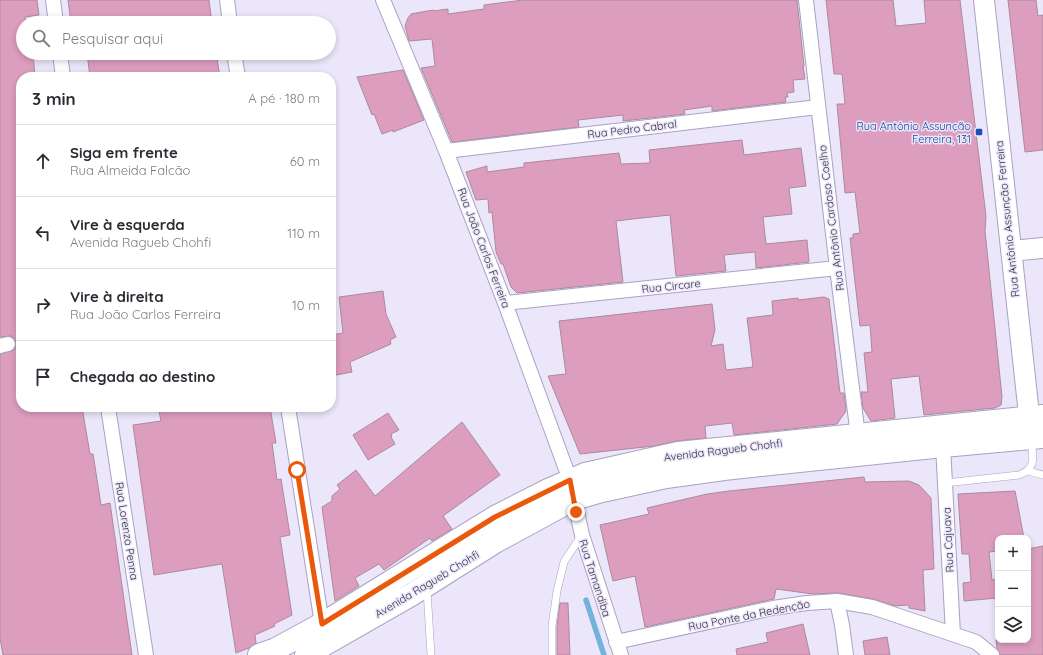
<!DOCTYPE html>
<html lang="pt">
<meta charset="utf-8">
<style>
:root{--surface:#fff;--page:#f7f7f7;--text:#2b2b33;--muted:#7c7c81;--line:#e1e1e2}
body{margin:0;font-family:Quicksand,sans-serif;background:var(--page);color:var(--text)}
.controls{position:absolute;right:12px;bottom:12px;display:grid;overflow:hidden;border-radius:8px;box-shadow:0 2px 6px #0003}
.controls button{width:36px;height:36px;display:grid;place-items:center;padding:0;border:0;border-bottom:1px solid var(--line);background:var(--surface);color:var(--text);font:20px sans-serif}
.stop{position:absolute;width:12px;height:12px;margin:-9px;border:3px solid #ea580c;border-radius:50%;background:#fff}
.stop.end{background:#ea580c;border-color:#fff;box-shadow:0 1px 4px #0008}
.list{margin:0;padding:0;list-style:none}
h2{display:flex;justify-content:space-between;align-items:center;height:52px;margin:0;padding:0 16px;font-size:17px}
h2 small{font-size:13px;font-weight:400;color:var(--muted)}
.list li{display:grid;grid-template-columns:26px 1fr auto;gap:12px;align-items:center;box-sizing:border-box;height:72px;padding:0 16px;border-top:1px solid var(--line)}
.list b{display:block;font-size:15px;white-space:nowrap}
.list p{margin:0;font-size:13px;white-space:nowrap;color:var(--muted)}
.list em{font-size:13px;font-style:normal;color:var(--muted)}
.icon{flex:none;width:22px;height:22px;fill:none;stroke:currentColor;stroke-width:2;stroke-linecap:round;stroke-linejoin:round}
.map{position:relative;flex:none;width:1043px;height:655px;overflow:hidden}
.search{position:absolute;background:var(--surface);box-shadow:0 2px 6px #0003;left:16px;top:16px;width:320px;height:44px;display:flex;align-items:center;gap:10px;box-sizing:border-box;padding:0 14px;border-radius:22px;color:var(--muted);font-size:15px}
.panel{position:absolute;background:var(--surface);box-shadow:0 2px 6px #0003;left:16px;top:72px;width:320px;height:340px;border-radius:16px}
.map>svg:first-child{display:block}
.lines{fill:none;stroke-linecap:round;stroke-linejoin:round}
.stream{stroke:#72b2db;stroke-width:5.5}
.building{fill:#dd9dbf;stroke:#ab8a9c}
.lane-casing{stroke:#aaa2c2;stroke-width:8}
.street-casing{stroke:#aaa2c2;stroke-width:16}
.secondary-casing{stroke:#aaa2c2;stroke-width:22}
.primary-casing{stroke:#aaa2c2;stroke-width:24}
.lane{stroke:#fff;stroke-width:7}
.street{stroke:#fff;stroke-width:14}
.secondary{stroke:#fff;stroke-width:20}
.primary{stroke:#fff;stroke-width:22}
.route{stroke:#ea580c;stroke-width:5}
.transit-dot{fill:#1a4fb4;stroke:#ebe6fa;stroke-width:1.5}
.labels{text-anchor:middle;stroke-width:3;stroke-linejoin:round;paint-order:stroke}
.transit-label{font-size:11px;fill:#164399;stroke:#ebe6fa;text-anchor:end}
.street-label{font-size:11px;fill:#34303d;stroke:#ebe6fa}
</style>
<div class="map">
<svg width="1043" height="655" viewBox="0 0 1043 655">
<rect width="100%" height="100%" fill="#ebe6fa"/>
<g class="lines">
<path class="stream" d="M586,600L604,655"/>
</g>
<path class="building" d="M0,0H37L39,15L25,17L26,23H23V53H33L35,77H21V407H82L90,454H93L101,505L110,503L132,655H3L0,638V354L14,350L16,347V342L14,338L11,336L0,337Z
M68,0H209L212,23H71Z
M523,0H797L804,66H803L805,79L793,80L794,92L787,93L788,97H785L786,102L712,111V106L684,110L685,114L623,121V115L578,120L579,127L452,142L421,68L435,66L432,39L409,41L405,26L408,18L411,14L416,13L433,10V11L448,9V14L484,9V5Z
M826,0H893L896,26L926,23L924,0H960L986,216L985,231L1002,397L1001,405L995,408L924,415L919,376L891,379L895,418L871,421L863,408L861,392H868L864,353L872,352L870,325L860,326L850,238H853V234L860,233L855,192L845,193L837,104H845L842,74H834Z
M1008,0H1036L1038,16L1043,15V150L1025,152Z
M87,53H216L220,77H90Z
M403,70L424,120L393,132V130L382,134L374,114L372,115L357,77Z
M742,140L744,155L801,148L806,186L789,188L792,214L763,217L766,244L807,240L809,262L756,268L755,252L724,255L726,271L676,276L670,215L642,218L616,221L623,282L517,293L511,287L503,264H501L496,252L492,212L489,213L488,199L476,200L466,172L487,166V172L524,167V163L619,153L621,164L650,163L649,150Z
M383,291L386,314L396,337L390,340L391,344L350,362L352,372L331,376V335L343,333L339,297Z
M824,297L829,299L840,393H844L846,411L837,424L734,435L732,423L705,426L706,438L677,441L654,446L580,454L548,376L566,374L559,321L712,304L715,330L711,346L723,344L726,370L753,367L747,318L773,315L772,301L798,298V300Z
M185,407H270L276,443H272L277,480L281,479L290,535L280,537L292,615L274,624L275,626L255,635L256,643L249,648L236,653L222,564L154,575L133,425L161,421L159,411Z
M388,413L399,430L391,434L392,436L391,437L395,444L368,460L353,435Z
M462,422L500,475L443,516L452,529L432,541L430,538L384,570L379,564L355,578L359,586L335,601L322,507L332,501V496L340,489L337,485L356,470L375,496Z
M864,477L865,482L909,481L919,485L931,498L934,569L923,570L925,611L909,608V605L895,606L873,599L838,593L813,594L776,589L774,599L645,627L635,576L613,581L610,569L600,525L649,514L647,508L707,494L729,491Z
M1015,491L1024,538H998V551L989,552L992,580L998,579V598L964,601L963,583L971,582L969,554H962L958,494Z
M1043,546V655H1000L997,648L996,640H1028V549Z
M560,603H568L570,655H557V626Z
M803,624L810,655H737L736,649L768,642L766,633Z
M887,637L890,655H865L863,641Z"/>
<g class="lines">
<g class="lane-casing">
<path id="lane" d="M1028,471L1043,475
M945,483L1019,475C1037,468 1033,457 1031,441
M427,590L431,655
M552,655V626L557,591L564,562L581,536"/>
</g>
<g class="street-casing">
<path id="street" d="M53,0L56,23
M227,0L230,23
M383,0L446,151L505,303L570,480L582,535L621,655
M806,0L837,268L858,436
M60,53L63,77
M234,53L238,77
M446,151L818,107
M505,303L837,268
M0,346L8,344
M108,407L146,655
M288,407L322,624
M943,446L953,634
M837,601L842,625L846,655
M616,642L773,608L807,603L837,601L872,607L976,642L992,655"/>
</g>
<g class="secondary-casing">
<path id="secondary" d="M984,0L1031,433
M1011,251L1043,248"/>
</g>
<g class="primary-casing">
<path id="primary" d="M259,655L276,649L322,624L495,517L548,490L585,474L678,453L1043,416
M306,655L411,595L495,542L574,499L602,491L666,477L724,469L943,446L1043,437"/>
</g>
<use href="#lane" class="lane"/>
<use href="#street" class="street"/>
<use href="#secondary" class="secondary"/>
<use href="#primary" class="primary"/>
</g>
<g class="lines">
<path class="route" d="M297,470L322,624L495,517L570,480L576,512"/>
</g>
<rect class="transit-dot" x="975" y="128" width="8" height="8" rx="2"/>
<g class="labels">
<g class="transit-label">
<text x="971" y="130">Rua Antônio Assunção<tspan x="971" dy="13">Ferreira, 131</tspan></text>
</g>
<g class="street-label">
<text transform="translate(632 129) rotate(-7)" y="4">Rua Pedro Cabral</text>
<text transform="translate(831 218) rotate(-97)" y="4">Rua Antônio Cardoso Coelho</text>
<text transform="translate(1007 219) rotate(-96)" y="4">Rua Antônio Assunção Ferreira</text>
<text transform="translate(484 248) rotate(69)" y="4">Rua João Carlos Ferreira</text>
<text transform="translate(671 286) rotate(-6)" y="4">Rua Circare</text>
<text transform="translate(723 450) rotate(-7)" y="4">Avenida Ragueb Chohfi</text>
<text transform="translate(127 531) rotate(81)" y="4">Rua Lorenzo Penna</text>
<text transform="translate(948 540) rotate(-93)" y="4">Rua Cajuava</text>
<text transform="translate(595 578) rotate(72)" y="4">Rua Tamandiba</text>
<text transform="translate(427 584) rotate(-31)" y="4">Avenida Ragueb Chohfi</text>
<text transform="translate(749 615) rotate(-11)" y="4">Rua Ponte da Redenção</text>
</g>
</g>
</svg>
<div class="controls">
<button>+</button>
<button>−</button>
<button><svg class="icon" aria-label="layers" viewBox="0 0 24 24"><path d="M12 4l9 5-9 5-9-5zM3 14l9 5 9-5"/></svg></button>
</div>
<div class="stop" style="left:297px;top:470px"></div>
<div class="stop end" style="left:576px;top:512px"></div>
<div class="search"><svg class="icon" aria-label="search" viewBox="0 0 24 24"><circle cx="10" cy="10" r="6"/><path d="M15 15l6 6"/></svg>Pesquisar aqui</div>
<section class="panel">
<h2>3 min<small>A pé · 180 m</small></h2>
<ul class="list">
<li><svg class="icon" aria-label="ahead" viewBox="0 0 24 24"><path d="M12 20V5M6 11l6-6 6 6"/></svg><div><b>Siga em frente</b><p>Rua Almeida Falcão</p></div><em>60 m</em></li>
<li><svg class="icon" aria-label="left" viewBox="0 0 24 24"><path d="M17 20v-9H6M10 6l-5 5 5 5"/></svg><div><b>Vire à esquerda</b><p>Avenida Ragueb Chohfi</p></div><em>110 m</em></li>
<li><svg class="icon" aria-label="right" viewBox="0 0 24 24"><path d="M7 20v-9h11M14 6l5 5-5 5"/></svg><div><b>Vire à direita</b><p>Rua João Carlos Ferreira</p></div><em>10 m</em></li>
<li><svg class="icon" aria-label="arrive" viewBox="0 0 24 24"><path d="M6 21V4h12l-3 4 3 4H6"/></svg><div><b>Chegada ao destino</b></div></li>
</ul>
</section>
</div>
